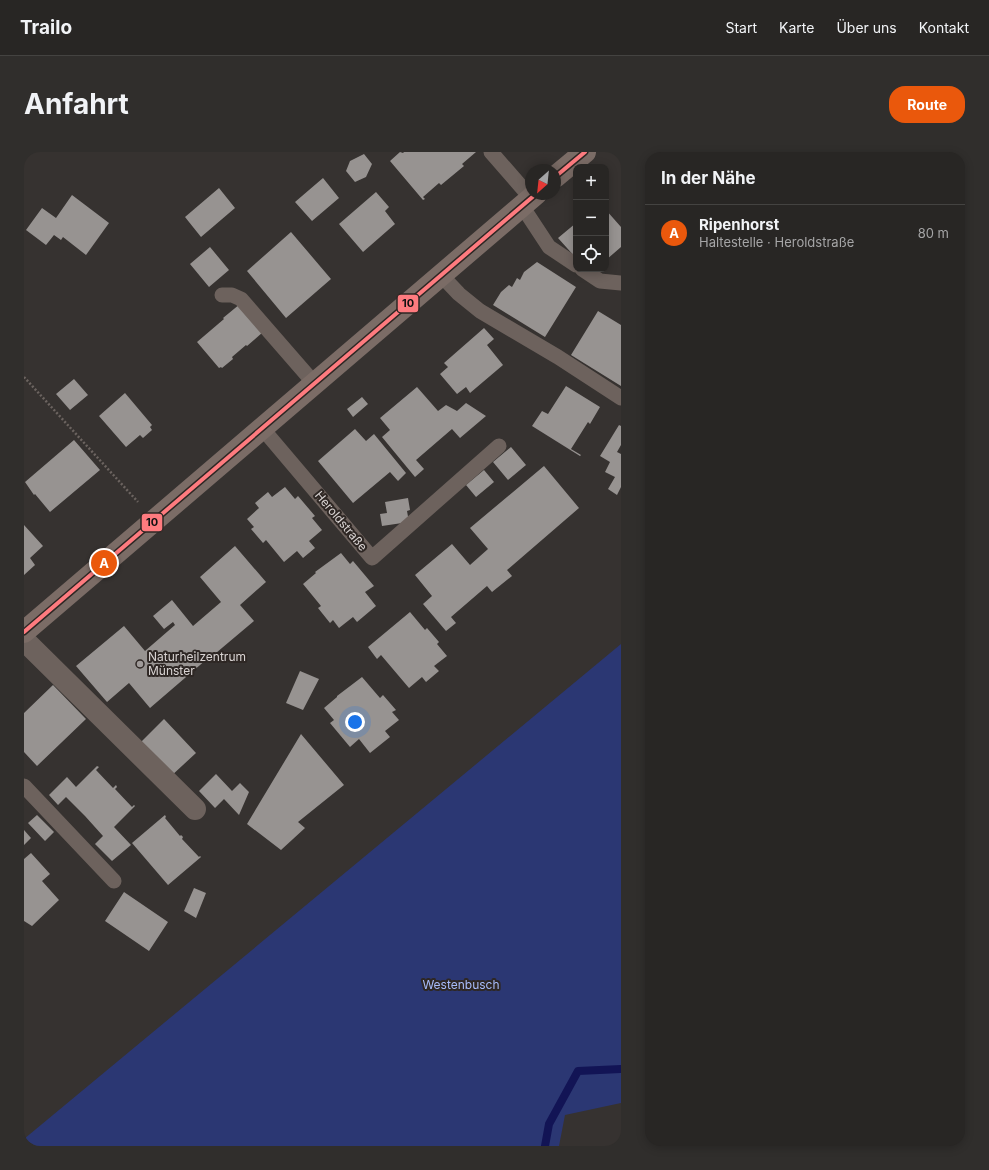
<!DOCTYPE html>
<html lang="de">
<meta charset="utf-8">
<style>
:root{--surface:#282624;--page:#302e2c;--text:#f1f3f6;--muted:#a5a5a6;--line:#444341;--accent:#ea580c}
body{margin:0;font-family:Inter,sans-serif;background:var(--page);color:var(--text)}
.controls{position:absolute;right:12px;top:12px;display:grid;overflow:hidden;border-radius:8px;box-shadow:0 2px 10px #0003}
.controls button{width:36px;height:36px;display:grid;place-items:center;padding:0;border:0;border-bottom:1px solid var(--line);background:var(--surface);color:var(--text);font:20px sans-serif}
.compass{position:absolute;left:501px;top:12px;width:36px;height:36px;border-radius:50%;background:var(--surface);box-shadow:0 2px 10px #0003;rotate:207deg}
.you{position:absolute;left:331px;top:570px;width:14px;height:14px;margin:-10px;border:3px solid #fff;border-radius:50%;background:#1a73e8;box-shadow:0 0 0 6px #1a73e833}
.badge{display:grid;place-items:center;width:26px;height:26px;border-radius:50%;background:var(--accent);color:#fff;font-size:13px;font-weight:700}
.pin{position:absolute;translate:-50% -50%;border:2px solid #fff;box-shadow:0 1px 4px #0006}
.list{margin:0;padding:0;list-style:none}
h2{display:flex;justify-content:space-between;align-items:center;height:52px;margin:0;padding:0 16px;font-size:17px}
h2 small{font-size:13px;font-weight:400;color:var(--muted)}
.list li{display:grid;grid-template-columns:26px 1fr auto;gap:12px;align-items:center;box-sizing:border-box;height:56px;padding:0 16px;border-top:1px solid var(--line)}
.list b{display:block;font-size:15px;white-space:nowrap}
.list p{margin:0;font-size:13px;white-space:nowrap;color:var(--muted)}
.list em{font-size:13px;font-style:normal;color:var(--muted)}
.icon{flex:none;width:22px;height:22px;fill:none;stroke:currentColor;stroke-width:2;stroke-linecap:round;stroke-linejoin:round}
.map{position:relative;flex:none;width:597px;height:994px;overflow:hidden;border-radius:16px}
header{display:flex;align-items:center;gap:24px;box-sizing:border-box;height:56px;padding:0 20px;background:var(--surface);border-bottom:1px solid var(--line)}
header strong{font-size:19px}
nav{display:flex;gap:22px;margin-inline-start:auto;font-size:14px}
.intro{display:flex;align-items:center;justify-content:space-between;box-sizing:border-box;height:96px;padding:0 24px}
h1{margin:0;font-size:28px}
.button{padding:10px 18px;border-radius:16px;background:var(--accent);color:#fff;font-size:14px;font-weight:700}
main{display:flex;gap:24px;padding:0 24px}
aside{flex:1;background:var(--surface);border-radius:16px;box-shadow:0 2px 10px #0003}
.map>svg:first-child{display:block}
.green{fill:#2b3773}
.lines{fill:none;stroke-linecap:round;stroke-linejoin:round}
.stream{stroke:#121455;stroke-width:8}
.building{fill:#979391}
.path{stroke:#6c6460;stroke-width:2.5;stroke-dasharray:2 2;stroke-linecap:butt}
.lane{stroke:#6d625d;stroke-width:15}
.street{stroke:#6d625d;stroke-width:22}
.secondary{stroke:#7b6c66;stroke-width:22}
.bus-1-casing{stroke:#2e2724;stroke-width:7}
.bus-1{stroke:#fe7b7f;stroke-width:4}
.poi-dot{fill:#a09b9a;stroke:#2e2724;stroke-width:1.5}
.labels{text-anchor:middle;stroke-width:4;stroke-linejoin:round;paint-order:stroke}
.street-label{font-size:12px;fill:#d9d4d3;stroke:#2e2724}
.poi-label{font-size:12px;fill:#d9d4d3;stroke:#2e2724;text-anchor:start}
.park-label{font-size:12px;fill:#a7bbfa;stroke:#2e2724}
.line-badge{stroke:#2e2724;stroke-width:1.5}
.pale-badge-label{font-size:11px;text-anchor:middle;font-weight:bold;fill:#111}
</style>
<header>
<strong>Trailo</strong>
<nav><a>Start</a><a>Karte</a><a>Über uns</a><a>Kontakt</a></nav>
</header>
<div class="intro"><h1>Anfahrt</h1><a class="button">Route</a></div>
<main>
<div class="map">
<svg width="597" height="994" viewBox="0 0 597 994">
<rect width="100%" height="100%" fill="#363230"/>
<path class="green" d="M597,492V951L541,963L535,994H0V987Z"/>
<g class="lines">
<path class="stream" d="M521,994L525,972L554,919L597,917"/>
</g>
<path class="building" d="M376,0L379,1L380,0H452L438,12L440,14L417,33L415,31L399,45L401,47L399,48L366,9Z
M340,2L348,12L342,25L331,30L322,19L326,9Z
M299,26L315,46L288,69L271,50Z
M195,36L211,56L177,85L161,65Z
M352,40L365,55L361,59L371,72L339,100L315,72Z
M48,43L85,71L62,103L39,85L37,88L30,83L22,93L2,78L18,56L32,66Z
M582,58L597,75V95L582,108Z
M552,71V106L534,86Z
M267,80L307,127L262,166L223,119Z
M186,95L205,118L185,135L166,112Z
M513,110L552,135L521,185L469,153L477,140L485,133L488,135L493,126L496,128L500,120Z
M216,152L239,180L223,194L222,193L208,205L209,207L198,216L197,215L195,216L173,190L200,167L199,166Z
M574,159L597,173V234L547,203Z
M460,176L470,187L463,193L479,213L446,241L442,235L433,242L416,222L424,215L420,211Z
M50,227L64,243L46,258L32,242Z
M542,234L576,255L566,272L564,270L547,297L557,303L556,304L508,274L518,259L524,262Z
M393,235L414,259L422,253L433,259L442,251L462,264L436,286L428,277L392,308L400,317L391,325L358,285L366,278L356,266Z
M101,241L128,273L126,275L128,278L119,286L116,283L102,295L75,264Z
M338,245L344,252L329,265L323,257Z
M595,273L597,274V293L593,300L597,302V335L593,343L584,337L591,325L581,320L586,310L576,304Z
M331,277L342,289L350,282L382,321L374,329L366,320L329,351L294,309Z
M50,288L76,318L26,360L11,342L10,343L1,330Z
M487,295L502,313L484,328L469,310Z
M520,314L555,356L483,418L488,424L468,440L463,434L427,465L432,471L422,479L399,452L408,444L391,423L428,392L446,413L464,397L446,376Z
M460,318L470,330L452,345L442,333Z
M261,335L271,347L274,344L291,364L288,366L298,378L285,389L291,396L279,406L273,399L260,410L242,388L239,391L227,377L230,375L223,367L235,356L231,351L244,340L248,345Z
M384,346L386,358L383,359L385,370L358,374L356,362L363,361L361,350Z
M0,373L19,394L6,406L11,413L0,423Z
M211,394L242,430L216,453L230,469L192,501L195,505L194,506L190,501L126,556L105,531L83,550L52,514L100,474L121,499L151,473L149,470L140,477L129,464L148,448L169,474L197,450L176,425Z
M317,401L326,412L329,409L350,434L341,440L352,454L333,470L329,465L315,476L309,468L306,471L294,456L297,454L279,432L292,421L291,420Z
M386,460L401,478L403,476L415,490L413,492L423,504L410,514L415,519L402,530L398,525L385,536L357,503L353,507L344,495Z
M276,519L295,527L279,558L262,551Z
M338,525L356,546L359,543L372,558L368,560L375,568L361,579L366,585L346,601L335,587L326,595L306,571L310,568L300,556L313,545V544Z
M29,533L62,567L13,614L0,600V561Z
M140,567L172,601L146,625L115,592Z
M277,582L320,633L274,670L281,676L257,698L223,672Z
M73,614L75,615L72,618L89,636L92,633L93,635L91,637L108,655L110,653L111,654L90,675L107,693L88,709L71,692L79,684L61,664L42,645L34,653L25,643L43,625L52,635Z
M192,622L208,639L216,631L225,640L215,663L200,647L191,656L175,639Z
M13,663L30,680L21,689L4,671Z
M141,663L142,665L141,666L156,684L157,683L159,685L158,687L175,705L176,704L177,705L144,733L108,691Z
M0,678L7,686L0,693Z
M7,701L26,722L18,729L35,748L8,774L0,769V707Z
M170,736L182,741L172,766L160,759Z
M100,740L144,770L125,799L81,769Z"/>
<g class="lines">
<path class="path" d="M0,225L114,350"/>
<path class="lane" d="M467,0L507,46
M498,54L525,95L552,113
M558,117L576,129L597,131
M417,123L435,142L456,159L534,205L597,246
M198,143H208L217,147L290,231
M238,276L348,406L475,294
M0,634L90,729"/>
<path class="street" d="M0,488L171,657"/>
<path class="secondary" d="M531,25L561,0
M0,480L512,42"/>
<g class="bus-1-casing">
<path id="bus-1" d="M531,25L561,0
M0,480L512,42"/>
</g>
<use href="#bus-1" class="bus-1"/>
</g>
<circle class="poi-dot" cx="116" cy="512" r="4"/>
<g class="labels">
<g class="street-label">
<text transform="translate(317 369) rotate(50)" y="4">Heroldstraße</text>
</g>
<g class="poi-label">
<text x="124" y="509">Naturheilzentrum<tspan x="124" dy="14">Münster</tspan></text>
</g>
<g class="park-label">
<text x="437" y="837">Westenbusch</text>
</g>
</g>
<g class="line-badge">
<rect x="373" y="142" width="22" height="19" rx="4" fill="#fe7b7f"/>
<rect x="117" y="361" width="22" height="19" rx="4" fill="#fe7b7f"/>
</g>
<g class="pale-badge-label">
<text x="384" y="155">10</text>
<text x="128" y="374">10</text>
</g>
</svg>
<div class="controls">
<button>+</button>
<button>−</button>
<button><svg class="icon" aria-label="locate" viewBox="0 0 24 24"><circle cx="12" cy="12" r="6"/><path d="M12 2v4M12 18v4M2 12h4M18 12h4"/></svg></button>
</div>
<svg class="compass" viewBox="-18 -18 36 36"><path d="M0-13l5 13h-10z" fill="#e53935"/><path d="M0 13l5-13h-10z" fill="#a5a5a6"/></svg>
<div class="you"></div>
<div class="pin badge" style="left:80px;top:411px">A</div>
</div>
<aside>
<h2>In der Nähe<small></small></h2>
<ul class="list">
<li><span class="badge">A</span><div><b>Ripenhorst</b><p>Haltestelle · Heroldstraße</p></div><em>80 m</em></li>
</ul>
</aside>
</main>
